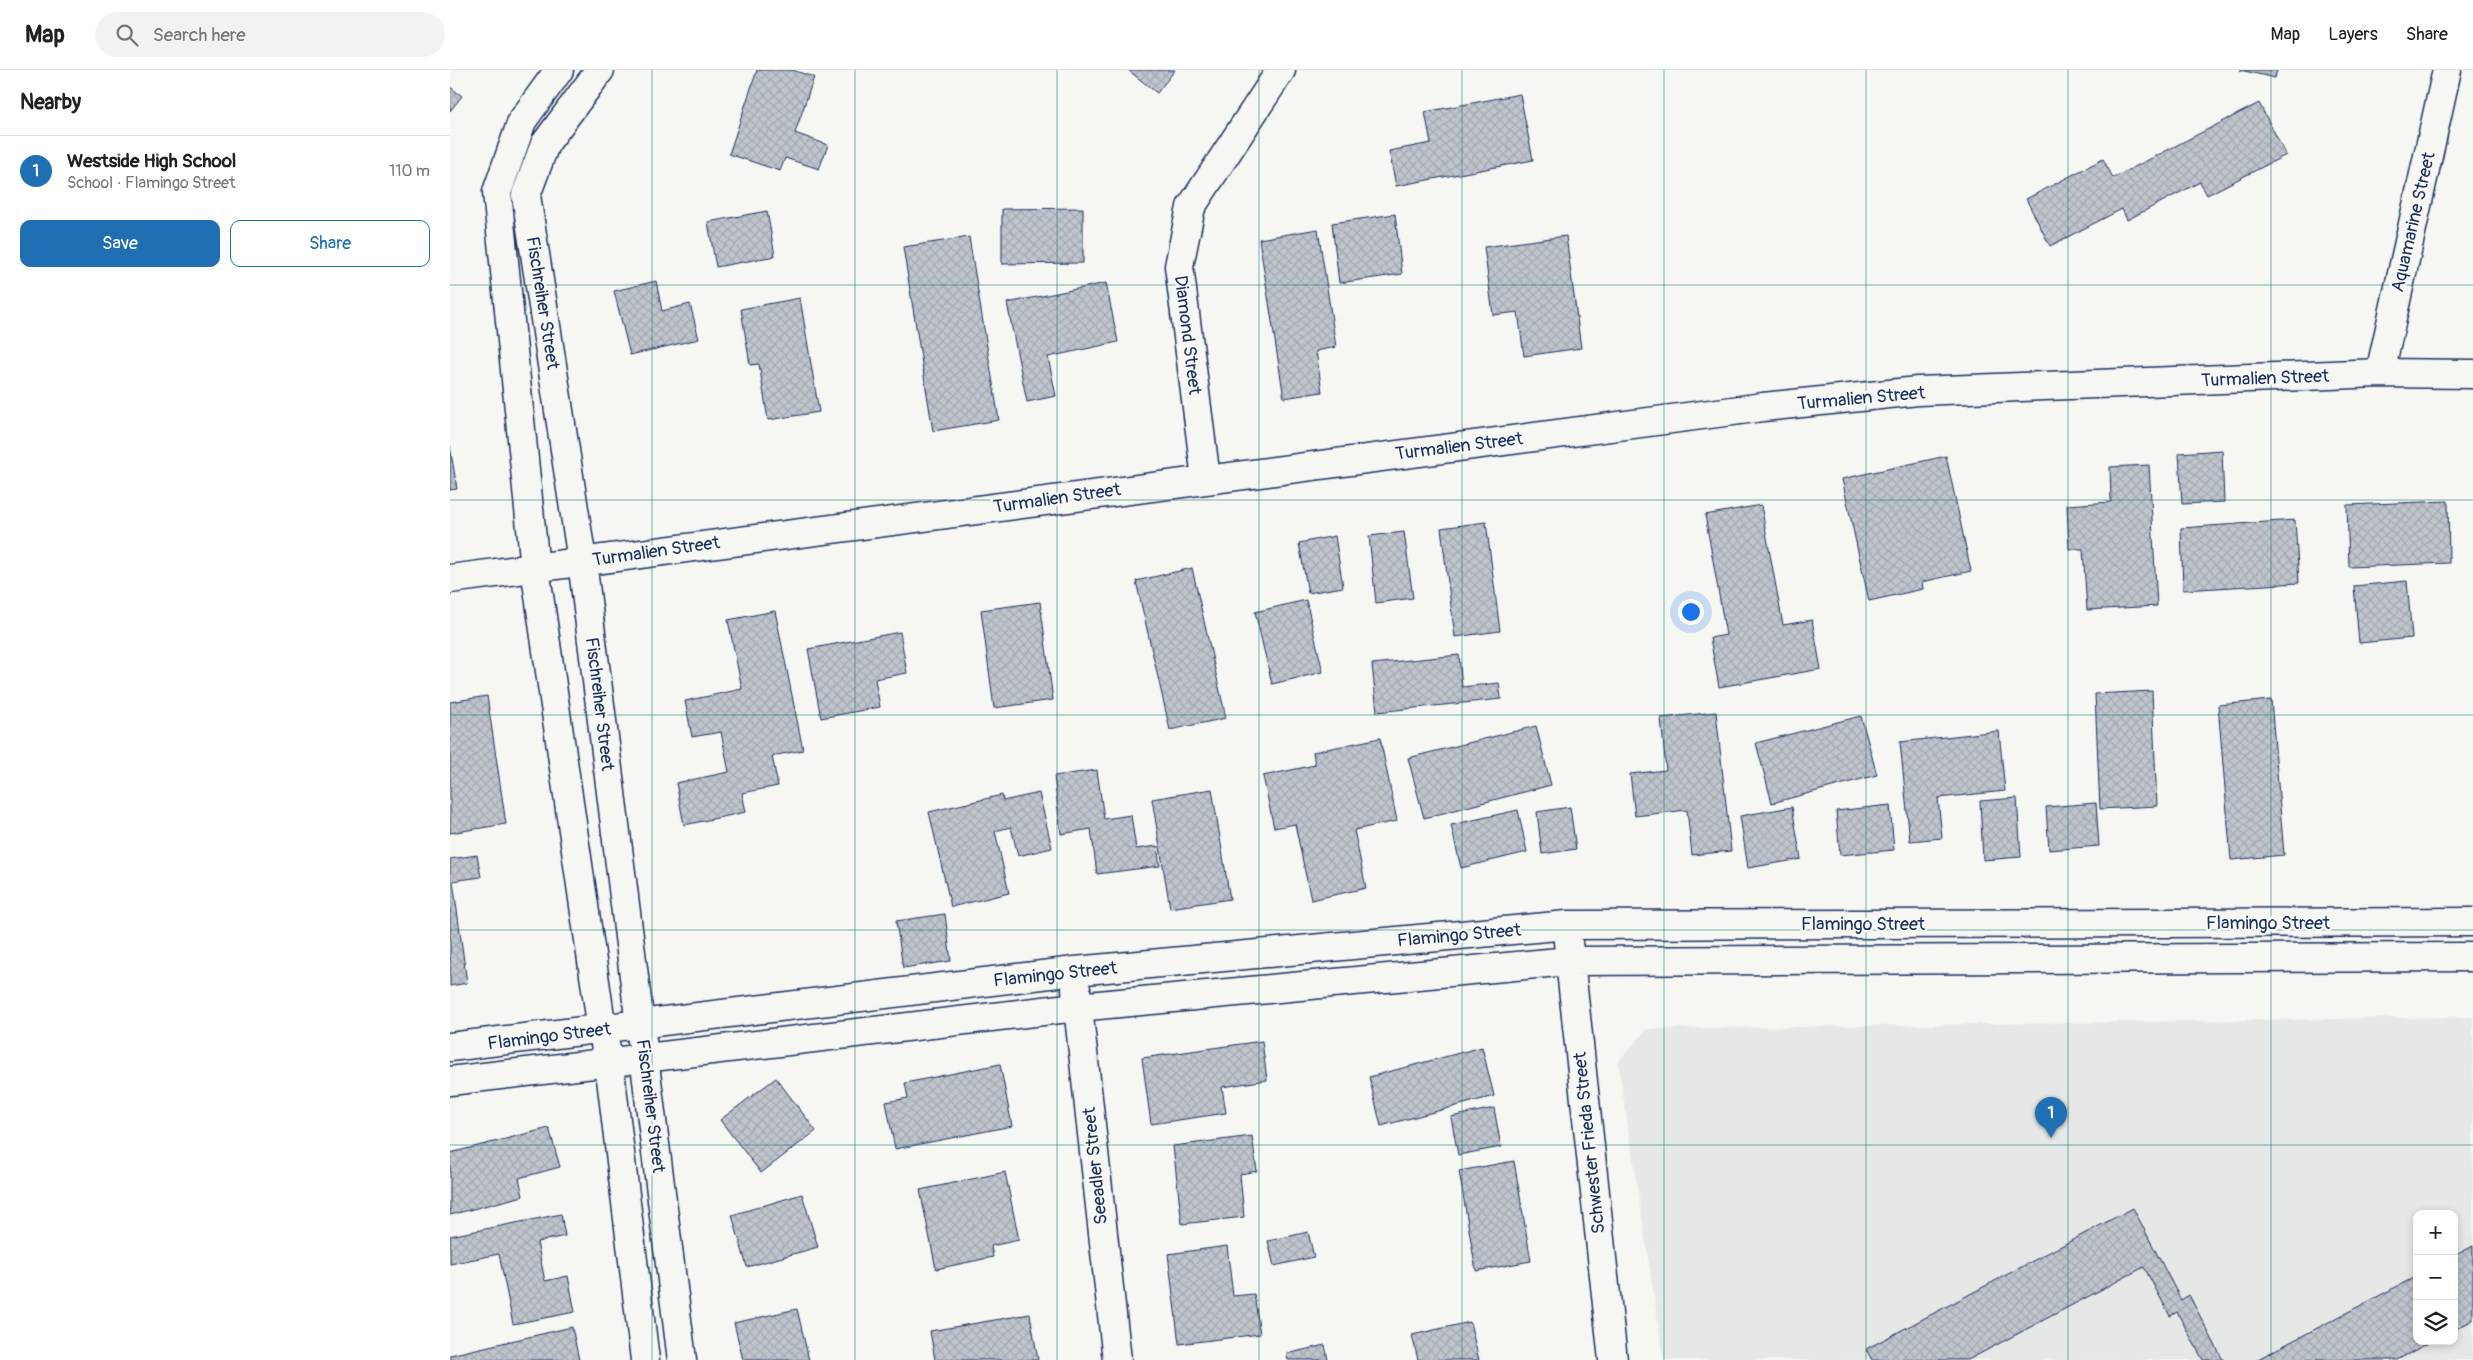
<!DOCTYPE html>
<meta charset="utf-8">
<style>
:root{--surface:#fff;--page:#f2f2f2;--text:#202124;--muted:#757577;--line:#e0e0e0;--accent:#1f6fb2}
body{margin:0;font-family:Pangolin,sans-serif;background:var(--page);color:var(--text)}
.controls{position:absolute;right:15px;bottom:15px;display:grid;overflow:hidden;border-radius:10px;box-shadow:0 2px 8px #0003}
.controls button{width:45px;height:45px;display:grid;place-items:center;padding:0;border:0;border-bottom:1px solid var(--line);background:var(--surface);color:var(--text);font:25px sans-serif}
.you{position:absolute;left:1240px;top:541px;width:18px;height:18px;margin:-12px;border:4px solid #fff;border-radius:50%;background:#1a73e8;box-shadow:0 0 0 8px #1a73e833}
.badge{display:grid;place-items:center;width:32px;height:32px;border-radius:50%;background:var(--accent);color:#fff;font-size:16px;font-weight:700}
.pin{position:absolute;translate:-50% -41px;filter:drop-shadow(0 1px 2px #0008)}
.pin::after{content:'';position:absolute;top:26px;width:18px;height:15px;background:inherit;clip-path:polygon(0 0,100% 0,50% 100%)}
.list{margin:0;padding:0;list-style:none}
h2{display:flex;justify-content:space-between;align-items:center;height:65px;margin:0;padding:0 20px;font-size:21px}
h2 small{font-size:16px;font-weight:400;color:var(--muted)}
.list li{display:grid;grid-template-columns:32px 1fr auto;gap:15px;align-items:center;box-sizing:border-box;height:70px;padding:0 20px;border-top:1px solid var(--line)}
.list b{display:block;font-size:19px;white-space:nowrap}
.list p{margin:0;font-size:16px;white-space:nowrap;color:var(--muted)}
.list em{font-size:16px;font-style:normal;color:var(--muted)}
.actions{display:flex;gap:10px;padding:15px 20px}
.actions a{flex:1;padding:11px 0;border:1px solid var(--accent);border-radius:10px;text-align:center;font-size:18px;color:var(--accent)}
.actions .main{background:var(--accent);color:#fff}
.icon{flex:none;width:28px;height:28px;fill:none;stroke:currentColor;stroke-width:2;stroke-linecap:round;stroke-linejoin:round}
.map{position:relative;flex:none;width:2023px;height:1290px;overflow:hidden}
header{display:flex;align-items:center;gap:30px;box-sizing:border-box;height:70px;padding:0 25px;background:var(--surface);border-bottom:1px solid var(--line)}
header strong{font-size:24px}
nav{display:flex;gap:28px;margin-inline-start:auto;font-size:18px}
.search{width:350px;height:45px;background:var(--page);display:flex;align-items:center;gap:12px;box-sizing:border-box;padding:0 18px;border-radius:28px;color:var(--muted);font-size:19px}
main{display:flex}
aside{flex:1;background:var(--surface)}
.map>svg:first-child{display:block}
.built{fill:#e6e7e7;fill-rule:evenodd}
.building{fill:url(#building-cross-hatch);stroke:#1b2f5e}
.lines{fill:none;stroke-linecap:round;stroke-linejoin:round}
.minor-casing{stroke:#1b2f5e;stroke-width:31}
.minor{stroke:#f6f6f2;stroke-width:28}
.grid{fill:none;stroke:#0f766e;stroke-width:1;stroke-opacity:0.55}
.labels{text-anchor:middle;stroke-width:5;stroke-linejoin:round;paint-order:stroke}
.street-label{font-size:18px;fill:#1b2f5e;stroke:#f6f6f2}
</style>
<header>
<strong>Map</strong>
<div class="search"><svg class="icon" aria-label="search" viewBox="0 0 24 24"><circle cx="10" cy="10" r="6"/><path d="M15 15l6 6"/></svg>Search here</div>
<nav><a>Map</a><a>Layers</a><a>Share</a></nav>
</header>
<main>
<aside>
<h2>Nearby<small></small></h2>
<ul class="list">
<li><span class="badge">1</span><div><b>Westside High School</b><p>School · Flamingo Street</p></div><em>110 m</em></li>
</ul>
<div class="actions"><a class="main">Save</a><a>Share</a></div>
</aside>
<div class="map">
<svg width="2023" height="1290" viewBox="0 0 2023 1290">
<defs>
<pattern id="building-cross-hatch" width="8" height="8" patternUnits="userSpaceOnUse" patternTransform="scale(1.25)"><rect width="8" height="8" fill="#c0c4cd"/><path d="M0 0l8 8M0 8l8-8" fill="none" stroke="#a4a9b2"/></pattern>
</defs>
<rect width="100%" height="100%" fill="#f6f6f2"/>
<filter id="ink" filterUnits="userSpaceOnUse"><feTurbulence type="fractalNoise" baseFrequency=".02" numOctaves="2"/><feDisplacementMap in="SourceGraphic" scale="10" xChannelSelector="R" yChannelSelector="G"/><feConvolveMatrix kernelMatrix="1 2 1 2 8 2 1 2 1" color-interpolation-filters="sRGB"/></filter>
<g filter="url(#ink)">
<path class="built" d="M2023,947V1290H1214L1168,992L1197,959ZM1967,1144H2004V1271H1967Z"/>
<path class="building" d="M307,0H342L364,7L345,63L378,75L369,99L335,88L330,101L279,84Z
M678,0H725L707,23Z
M1790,0H1827L1825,8Z
M0,17L12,26L0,41Z
M1070,24L1083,90L946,116L939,81L981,73L975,42Z
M1809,33L1836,85L1757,125L1750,112L1677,150L1672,139L1600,176L1576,129L1653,89L1663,108Z
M633,138V193L552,194V139Z
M317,141L325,186L266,197L258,152Z
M945,144L952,204L889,213L882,153Z
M868,159L886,277L866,281L872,322L834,328L809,169Z
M1116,166L1131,278L1074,286L1068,242L1043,245L1034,177Z
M519,167L549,350L483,361L453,177Z
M206,211L212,241L240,234L249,269L180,285L164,221Z
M656,213L668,272L598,287L606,326L577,332L557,233Z
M350,228L369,342L318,350L309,294L300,295L291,239Z
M0,376L7,419L0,420Z
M1772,380L1774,432L1732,434L1729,383Z
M1496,386L1521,501L1472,512L1473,519L1419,531L1392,409Z
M1699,395L1707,536L1637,540L1633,479H1619L1617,435L1661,432L1660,397Z
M1998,431L1999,493L1899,497L1897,435Z
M1311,435L1333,555L1362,550L1371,599L1269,617L1260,568L1276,565L1255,445Z
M1845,450L1849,513L1733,520L1731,458Z
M1036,452L1050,561L1005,567L991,458Z
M954,462L963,528L926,533L919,466Z
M885,466L893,517L858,523L849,473Z
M742,498L776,648L720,660L686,511Z
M1957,511L1962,568L1909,573L1904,516Z
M856,530L873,602L822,614L805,542Z
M590,532L603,630L544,638L531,540Z
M325,541L353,680L322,686L328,716L292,723L296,742L234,755L226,713L279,702L271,662L242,667L235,631L292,619L278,550Z
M450,562L457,603L425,609L430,637L371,648L358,579Z
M1009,585L1012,617L1049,613L1051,629L927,642L922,594Z
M1702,621L1707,736L1650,739L1645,624Z
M37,626L56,754L0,763V632Z
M1821,630L1834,785L1781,790L1768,635Z
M1266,642L1281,781L1242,785L1237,740L1185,746L1180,704L1216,700L1211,648Z
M1411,646L1427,705L1322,733L1306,673Z
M1086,656L1101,715L974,748L958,688Z
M1549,661L1555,721L1488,728L1492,768L1460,771L1450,672Z
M930,668L947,751L904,760L916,818L861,830L845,754L824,758L813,706L865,695L863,682Z
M647,700L654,749L681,745L686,779L707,776L710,796L647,804L641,759L611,764L604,706Z
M762,719L780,829L720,838L702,729Z
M589,723L602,778L568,786L561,757L545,761L559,823L501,837L479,742L552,725L553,731Z
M1567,728L1571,787L1533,790L1530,731Z
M1646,733L1649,776L1599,780L1596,737Z
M1440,735L1444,780L1390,785L1386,741Z
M1120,737L1126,779L1092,784L1087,742Z
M1342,737L1351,789L1298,798L1290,746Z
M1068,740L1077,782L1011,798L1001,755Z
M27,785L31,807L3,811L17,913L0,916V789Z
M495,844L501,891L453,898L446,851Z
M812,971L817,1010L772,1017L776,1043L701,1054L692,988Z
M1032,977L1044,1026L931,1056L919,1007Z
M550,994L562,1056L445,1079L436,1032L458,1028L455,1013Z
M326,1008L366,1061L311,1103L270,1050Z
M1044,1038L1051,1077L1008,1085L1001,1047Z
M99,1058L110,1097L69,1108L73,1126L0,1145V1083Z
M802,1066L807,1101L790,1104L794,1147L732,1154L723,1076Z
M1064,1091L1081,1191L1026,1201L1009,1101Z
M555,1102L569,1170L541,1176L543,1187L486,1199L470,1120Z
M352,1124L368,1177L297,1197L282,1145Z
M1683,1138L1731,1230L1739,1225L1773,1290H1753L1727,1242L1720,1246L1694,1197L1518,1290H1422L1416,1279Z
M111,1144L115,1166L87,1172L95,1211L118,1206L125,1242L63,1254L49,1184L0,1194V1166Z
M858,1162L864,1187L824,1196L818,1171Z
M777,1176L783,1226L804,1224L810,1264L729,1274L718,1184Z
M2023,1176V1250L2004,1260V1186Z
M1967,1206V1271H1982L1947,1290H1806Z
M347,1239L359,1290H293L284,1253Z
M580,1244L588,1290H485L480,1261Z
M1020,1252L1029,1290H968L962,1265Z
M122,1257L129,1290H0V1285Z
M875,1275L878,1290H838L836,1284Z"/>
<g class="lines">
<g class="minor-casing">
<path id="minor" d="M109,0L72,51L47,122L85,498L152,960L159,992L195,1290
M150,0L95,74L76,125L132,491L232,1290
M1930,303L1997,0
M756,409L729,196L741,137L831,0
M0,509L1313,337L1468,321L1930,303L2023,304
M1118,872L1163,1290
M626,919L667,1290
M0,977L625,901L1117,855L2023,852
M0,1011L627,937L1119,891L2023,887"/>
</g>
<use href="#minor" class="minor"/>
</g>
</g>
<path class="grid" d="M202,0V1290M405,0V1290M607,0V1290M809,0V1290M1012,0V1290M1214,0V1290M1416,0V1290M1618,0V1290M1821,0V1290M0,215H2023M0,430H2023M0,645H2023M0,860H2023M0,1075H2023"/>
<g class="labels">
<g class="street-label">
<text transform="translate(1963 152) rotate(-77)" y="6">Aquamarine Street</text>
<text transform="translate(93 233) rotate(81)" y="6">Fischreiher Street</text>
<text transform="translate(738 265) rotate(83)" y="6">Diamond Street</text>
<text transform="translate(1815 308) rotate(-2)" y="6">Turmalien Street</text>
<text transform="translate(1411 328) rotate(-5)" y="6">Turmalien Street</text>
<text transform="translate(1009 376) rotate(-7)" y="6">Turmalien Street</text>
<text transform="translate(607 428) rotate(-8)" y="6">Turmalien Street</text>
<text transform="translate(206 481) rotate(-8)" y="6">Turmalien Street</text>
<text transform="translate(150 634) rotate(83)" y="6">Fischreiher Street</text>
<text x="1818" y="859">Flamingo Street</text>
<text x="1413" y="860">Flamingo Street</text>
<text transform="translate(1009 865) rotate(-5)" y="6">Flamingo Street</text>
<text transform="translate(605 904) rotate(-6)" y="6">Flamingo Street</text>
<text transform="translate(99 966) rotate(-7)" y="6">Flamingo Street</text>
<text transform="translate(201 1036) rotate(83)" y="6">Fischreiher Street</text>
<text transform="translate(1139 1073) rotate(-96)" y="6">Schwester Frieda Street</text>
<text transform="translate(645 1096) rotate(-96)" y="6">Seeadler Street</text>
</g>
</g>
</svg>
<div class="controls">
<button>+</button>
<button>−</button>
<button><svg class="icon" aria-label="layers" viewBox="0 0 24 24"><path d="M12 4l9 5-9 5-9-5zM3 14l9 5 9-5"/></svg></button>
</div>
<div class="you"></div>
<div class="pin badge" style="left:1601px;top:1068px">1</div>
</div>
</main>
